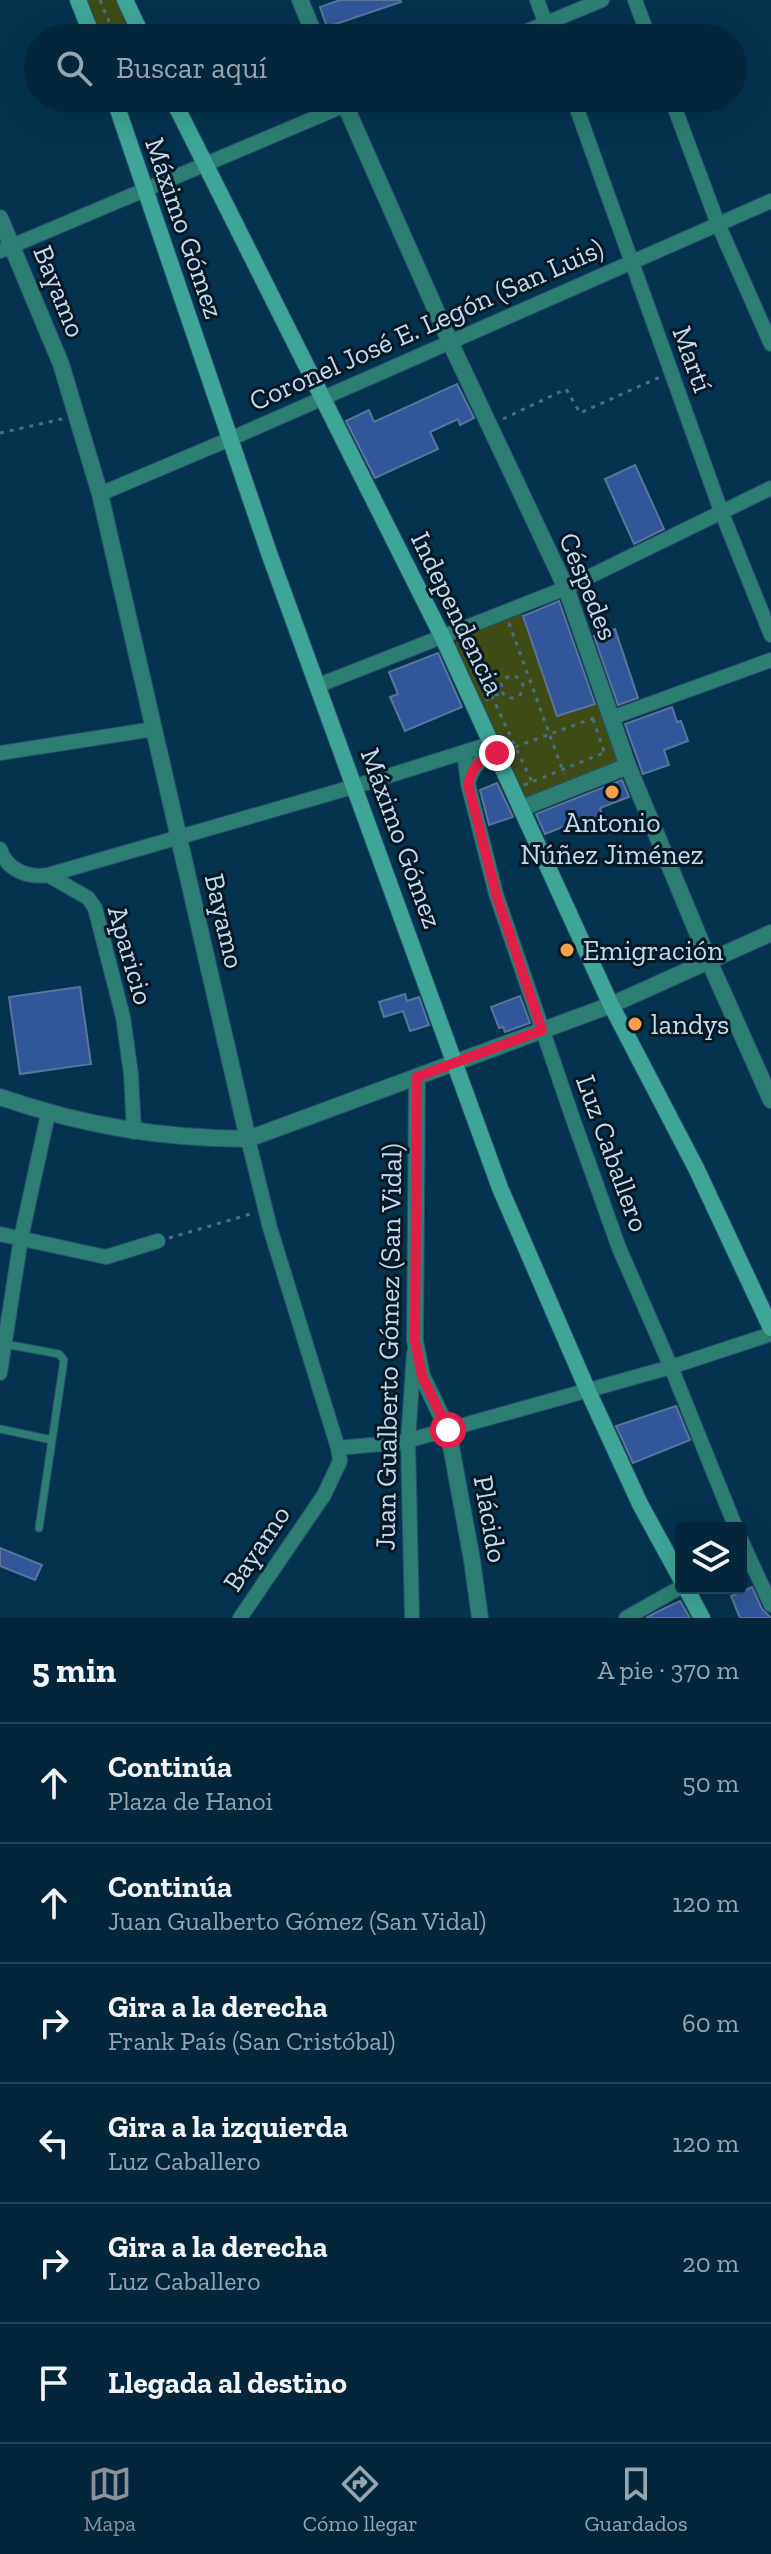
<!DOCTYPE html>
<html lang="es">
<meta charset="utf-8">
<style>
:root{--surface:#03263b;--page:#113246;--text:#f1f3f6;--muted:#97a5af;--line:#244355;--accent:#8c9099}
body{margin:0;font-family:"Zilla Slab",serif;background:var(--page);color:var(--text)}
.controls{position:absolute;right:24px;bottom:24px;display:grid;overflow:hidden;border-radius:8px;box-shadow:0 8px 32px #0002}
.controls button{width:72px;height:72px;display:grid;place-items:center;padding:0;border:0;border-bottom:2px solid var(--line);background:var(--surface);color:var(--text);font:40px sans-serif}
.stop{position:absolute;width:24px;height:24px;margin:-18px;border:6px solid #e11d48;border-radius:50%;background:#fff}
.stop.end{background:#e11d48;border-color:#fff;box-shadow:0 2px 8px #0008}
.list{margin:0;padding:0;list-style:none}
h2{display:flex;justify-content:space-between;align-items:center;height:104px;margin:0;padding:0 32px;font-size:34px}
h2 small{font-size:26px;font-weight:400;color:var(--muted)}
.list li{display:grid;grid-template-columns:52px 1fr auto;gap:24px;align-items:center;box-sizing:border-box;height:120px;padding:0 32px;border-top:2px solid var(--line)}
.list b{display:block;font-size:30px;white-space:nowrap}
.list p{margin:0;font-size:26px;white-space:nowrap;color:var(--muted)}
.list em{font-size:26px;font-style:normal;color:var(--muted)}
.icon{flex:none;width:44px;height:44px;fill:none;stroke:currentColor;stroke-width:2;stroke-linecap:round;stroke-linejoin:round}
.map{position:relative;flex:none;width:771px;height:1618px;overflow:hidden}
.search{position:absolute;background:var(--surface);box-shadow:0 8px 32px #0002;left:24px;right:24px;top:24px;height:88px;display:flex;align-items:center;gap:20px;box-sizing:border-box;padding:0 28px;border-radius:44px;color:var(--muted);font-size:30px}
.sheet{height:824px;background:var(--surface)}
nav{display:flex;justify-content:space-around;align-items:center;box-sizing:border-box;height:112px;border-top:2px solid var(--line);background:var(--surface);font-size:22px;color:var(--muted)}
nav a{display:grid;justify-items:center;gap:4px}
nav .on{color:var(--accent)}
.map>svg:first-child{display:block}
.green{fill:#3f4c16}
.building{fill:#31569a;stroke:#5c739c;stroke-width:2}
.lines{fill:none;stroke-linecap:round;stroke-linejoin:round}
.service-casing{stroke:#27516b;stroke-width:9}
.minor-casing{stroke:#27516b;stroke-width:16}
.tertiary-casing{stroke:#27516b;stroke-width:18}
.secondary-casing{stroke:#27516b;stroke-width:18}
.path{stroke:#4a7088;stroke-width:3;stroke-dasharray:4 6;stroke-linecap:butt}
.service{stroke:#2c7e73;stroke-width:7}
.minor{stroke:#2c7e73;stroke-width:14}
.tertiary{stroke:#2c7e73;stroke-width:16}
.secondary{stroke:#3fa697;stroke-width:16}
.route{stroke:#e11d48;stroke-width:10}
.poi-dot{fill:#f8a04b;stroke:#081926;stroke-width:3}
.labels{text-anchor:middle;stroke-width:6;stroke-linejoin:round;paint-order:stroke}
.street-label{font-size:28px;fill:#c4dbec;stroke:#081926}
.poi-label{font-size:28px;fill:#c4dbec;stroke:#081926;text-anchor:start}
</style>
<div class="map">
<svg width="771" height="1618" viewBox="0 0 771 1618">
<rect width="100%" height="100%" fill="#04334f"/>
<path class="green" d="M86,0H116L134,38H102Z
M522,613L557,716L599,702L621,760L526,797L455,651L457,639Z"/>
<path class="building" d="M340,0H400L401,2L327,27L320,7Z
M457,384L474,418L460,425L458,419L430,432L438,449L375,478L346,421L369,410L374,422Z
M635,465L664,529L634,544L605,479Z
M559,601L595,704L557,716L523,616Z
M615,629L638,698L618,705L594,636Z
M438,653L462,707L405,731L390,697L398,694L389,672Z
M672,707L677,722L681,721L688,741L664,750L669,765L643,774L625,724Z
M622,780L629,797L600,808L604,820L581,829L578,821L545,834L536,814Z
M497,783L513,817L489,825L480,790Z
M80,987L91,1064L20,1074L9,997Z
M405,994L407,1001L419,997L429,1025L410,1031L403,1011L384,1017L379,1002Z
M520,996L530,1023L505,1032L503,1027L499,1028L491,1007Z
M676,1406L690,1440L633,1463L616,1426Z
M0,1548L42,1565L35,1580L0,1566Z
M752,1587L762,1609L771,1618H740L731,1596Z
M680,1601L690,1618H646L661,1610Z"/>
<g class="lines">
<g class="service-casing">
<path id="service" d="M5,1344L59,1354L64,1360L39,1528
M0,1429L52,1440"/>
</g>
<g class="minor-casing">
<path id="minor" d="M537,0L551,38
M635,0L649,38
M510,38L602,0
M573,98L721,511L771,635
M671,98L718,224L771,344
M0,251L362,98
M100,494L230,439L771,201
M319,685L566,588L771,488
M611,718L771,660
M464,752L468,784L496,894L573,1119L619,1248L671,1367L736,1528
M0,753L154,729
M469,780C474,764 481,759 497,753
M0,849C7,870 27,878 48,875L356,786L493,743
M48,875L88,898L95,908L123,1017L131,1074L134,1132
M0,1234L106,1257L158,1241
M0,1373L21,1238L48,1114
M338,1448L403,1442L671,1367L771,1334
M741,1540L771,1605
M240,1618L324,1495L340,1461L338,1448L270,1228L248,1139
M412,1618L408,1441L414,1353
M626,1618L681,1587"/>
</g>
<g class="tertiary-casing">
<path id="tertiary" d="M300,0L316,38
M342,98L450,342L566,588L628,766L709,961L771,1100
M0,218L61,364L100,494L248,1139
M522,808L628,766
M417,1077L415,1341L422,1376L448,1430L472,1560L480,1618
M0,1097C84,1126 159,1138 248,1139L611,1005L771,933"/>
</g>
<g class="secondary-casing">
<path id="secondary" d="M78,0L93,38
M125,0L143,38
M114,98L269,553L500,1188L588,1391L640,1504L681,1579
M172,98L443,638L611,1005L696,1168L771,1328
M686,1588L702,1618"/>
</g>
<path class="path" d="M100,0L116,38
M503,419L566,389L580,413L660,377
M0,433L62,419
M509,623L564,774
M466,641L532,782
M501 687a11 11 0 1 1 22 0a11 11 0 1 1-22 0Z
M486,700L503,692
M593,719L605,754
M515,747L594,718
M524,785L606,752
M169,1238L254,1213"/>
<use href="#service" class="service"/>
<use href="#minor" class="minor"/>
<use href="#tertiary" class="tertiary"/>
<use href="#secondary" class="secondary"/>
</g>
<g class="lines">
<path class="route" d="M448,1430L422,1376L415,1341L417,1077L542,1030L496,894L468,784C473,766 479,760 497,753"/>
</g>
<g class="poi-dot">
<circle cx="612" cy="792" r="8"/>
<circle cx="567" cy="950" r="8"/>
<circle cx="635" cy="1024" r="8"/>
</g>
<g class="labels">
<g class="street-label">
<text transform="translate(185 228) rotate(71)" y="10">Máximo Gómez</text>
<text transform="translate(60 291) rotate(68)" y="10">Bayamo</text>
<text transform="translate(426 324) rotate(-24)" y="10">Coronel José E. Legón (San Luis)</text>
<text transform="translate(693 359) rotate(70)" y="10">Martí</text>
<text transform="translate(589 586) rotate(68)" y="10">Céspedes</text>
<text transform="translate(458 613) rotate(64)" y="10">Independencia</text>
<text transform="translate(402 838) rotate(70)" y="10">Máximo Gómez</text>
<text transform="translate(225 921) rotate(77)" y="10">Bayamo</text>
<text transform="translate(131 955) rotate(74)" y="10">Aparicio</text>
<text transform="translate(613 1153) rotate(70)" y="10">Luz Caballero</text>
<text transform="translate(388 1347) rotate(-89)" y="10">Juan Gualberto Gómez (San Vidal)</text>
<text transform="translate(491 1519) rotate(80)" y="10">Plácido</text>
<text transform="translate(256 1548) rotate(-56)" y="10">Bayamo</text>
</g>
<g class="poi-label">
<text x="612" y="832" text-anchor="middle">Antonio<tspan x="612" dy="32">Núñez Jiménez</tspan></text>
<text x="583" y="960">Emigración</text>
<text x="651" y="1034">landys</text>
</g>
</g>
</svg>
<div class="controls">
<button><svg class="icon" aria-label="layers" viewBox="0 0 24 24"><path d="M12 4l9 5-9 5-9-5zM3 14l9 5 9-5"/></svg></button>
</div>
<div class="stop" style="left:448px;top:1430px"></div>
<div class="stop end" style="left:497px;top:753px"></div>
<div class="search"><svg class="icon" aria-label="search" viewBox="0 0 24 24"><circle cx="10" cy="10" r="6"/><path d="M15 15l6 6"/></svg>Buscar aquí</div>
</div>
<section class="sheet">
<h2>5 min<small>A pie · 370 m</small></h2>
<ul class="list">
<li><svg class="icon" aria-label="ahead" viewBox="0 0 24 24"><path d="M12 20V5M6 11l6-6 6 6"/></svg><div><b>Continúa</b><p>Plaza de Hanoi</p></div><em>50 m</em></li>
<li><svg class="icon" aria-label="ahead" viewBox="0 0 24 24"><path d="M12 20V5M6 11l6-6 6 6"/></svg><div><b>Continúa</b><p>Juan Gualberto Gómez (San Vidal)</p></div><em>120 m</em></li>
<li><svg class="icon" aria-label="right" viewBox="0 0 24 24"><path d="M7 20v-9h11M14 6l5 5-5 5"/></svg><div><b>Gira a la derecha</b><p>Frank País (San Cristóbal)</p></div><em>60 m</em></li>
<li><svg class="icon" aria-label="left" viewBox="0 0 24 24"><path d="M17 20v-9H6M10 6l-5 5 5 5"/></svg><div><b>Gira a la izquierda</b><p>Luz Caballero</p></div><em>120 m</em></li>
<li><svg class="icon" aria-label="right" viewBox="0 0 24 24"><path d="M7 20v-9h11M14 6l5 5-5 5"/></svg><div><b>Gira a la derecha</b><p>Luz Caballero</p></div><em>20 m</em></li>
<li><svg class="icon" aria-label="arrive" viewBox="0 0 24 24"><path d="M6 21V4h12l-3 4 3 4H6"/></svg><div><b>Llegada al destino</b></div></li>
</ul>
</section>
<nav>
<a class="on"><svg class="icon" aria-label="map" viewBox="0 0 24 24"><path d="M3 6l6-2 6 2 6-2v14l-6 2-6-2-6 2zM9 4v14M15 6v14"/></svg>Mapa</a>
<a><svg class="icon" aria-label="directions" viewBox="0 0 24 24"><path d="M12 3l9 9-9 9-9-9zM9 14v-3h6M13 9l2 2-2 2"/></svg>Cómo llegar</a>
<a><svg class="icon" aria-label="saved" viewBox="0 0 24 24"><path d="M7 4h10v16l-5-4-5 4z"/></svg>Guardados</a>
</nav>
